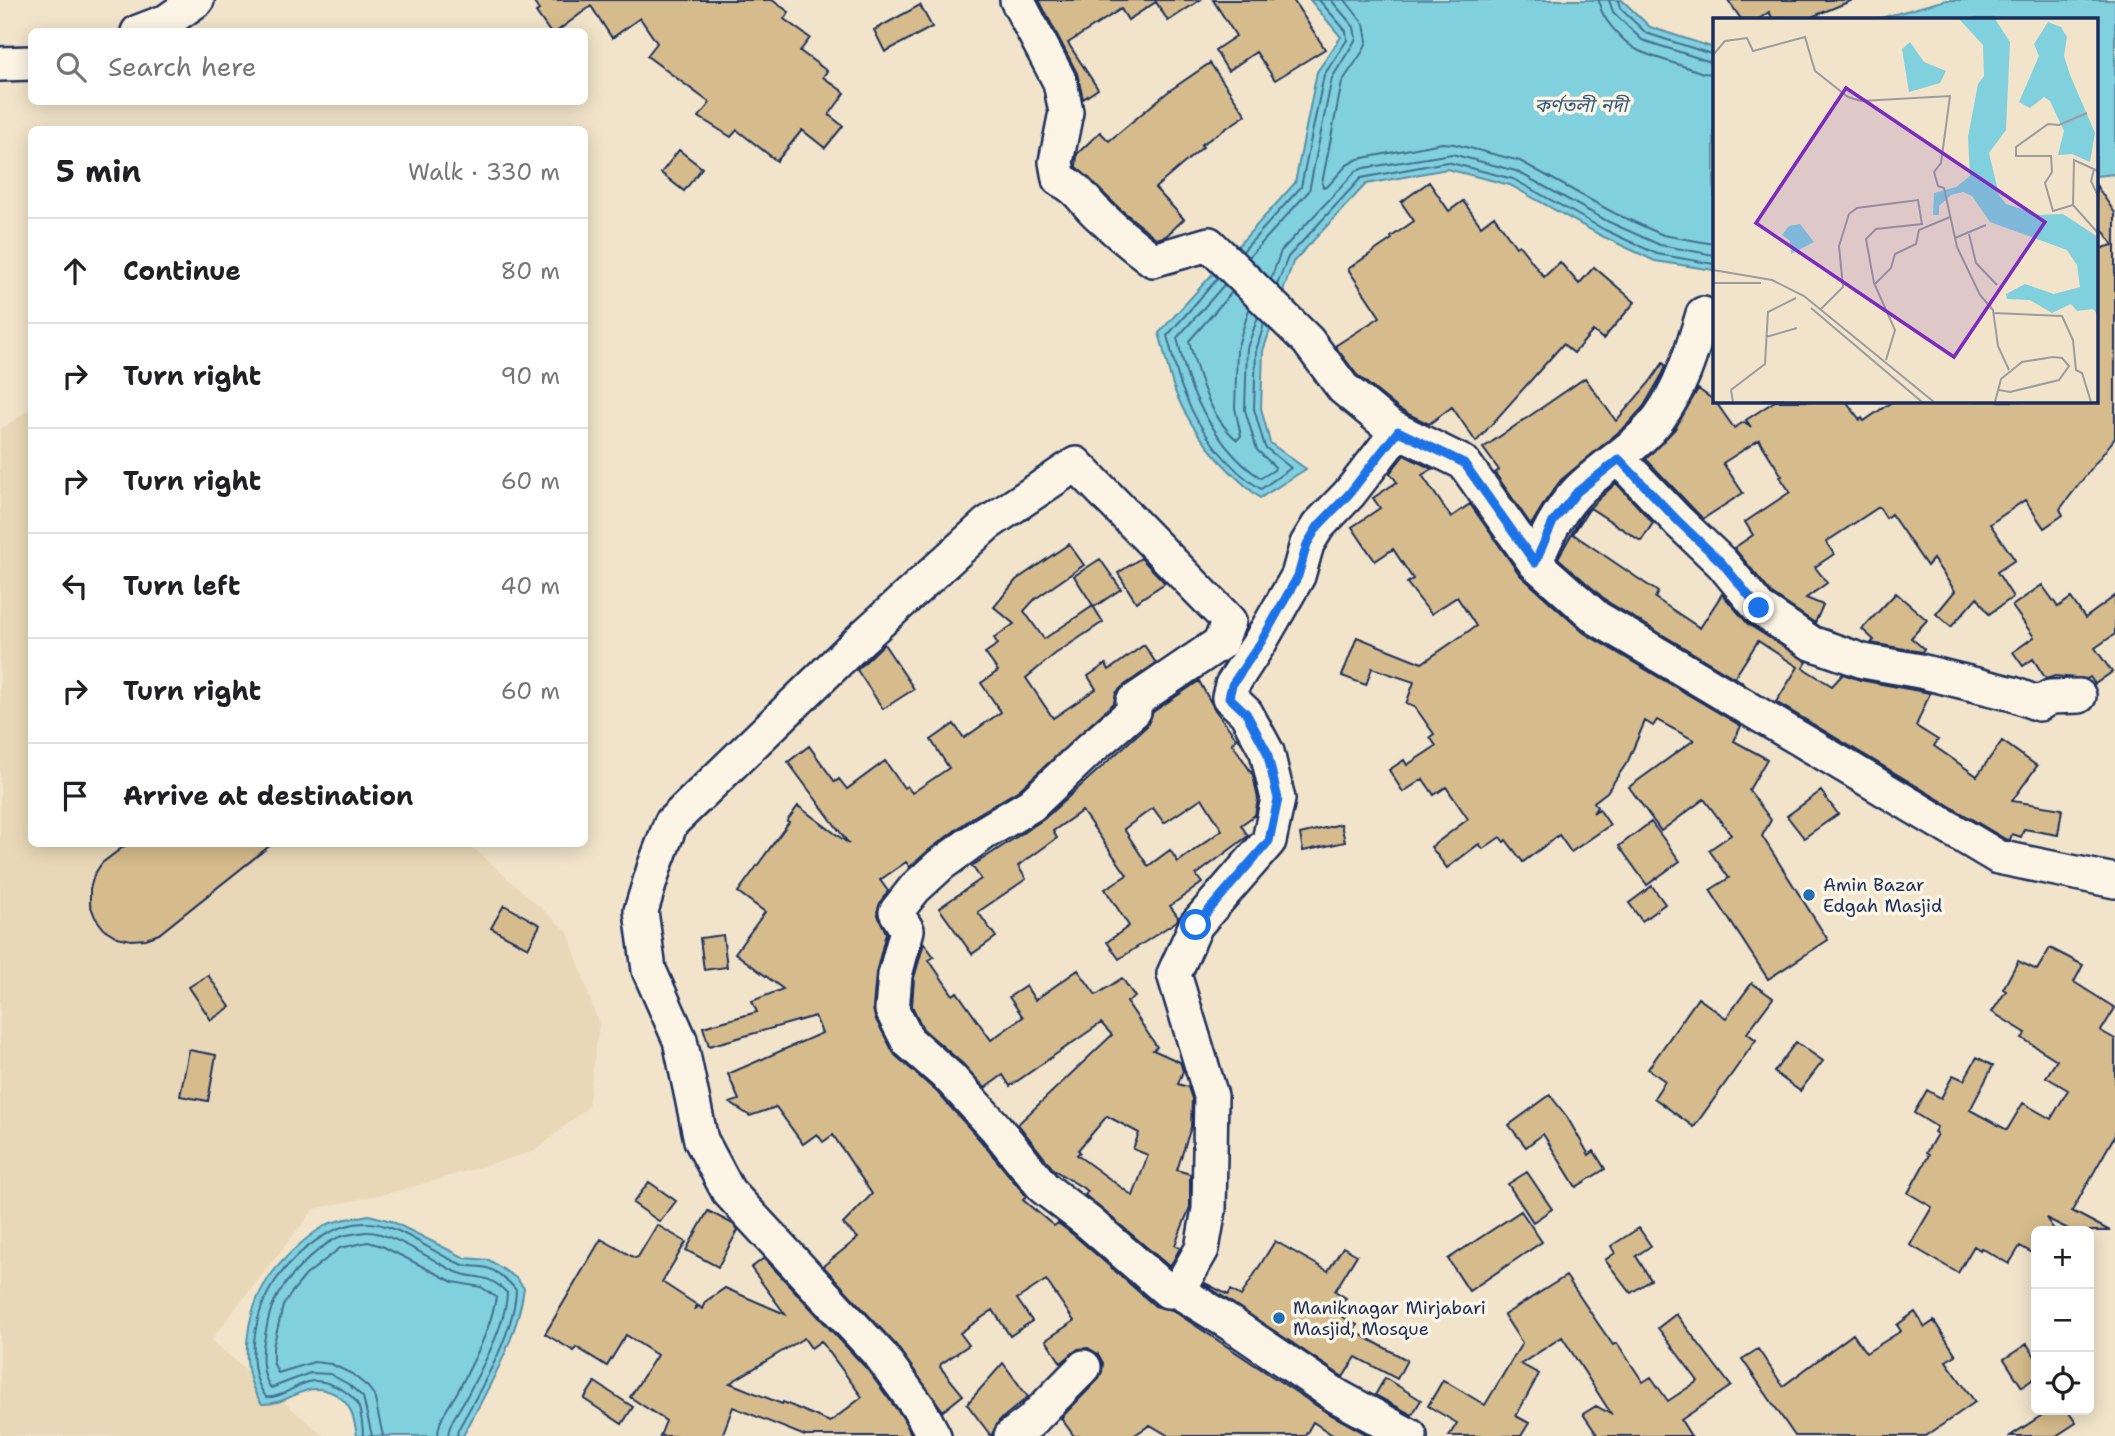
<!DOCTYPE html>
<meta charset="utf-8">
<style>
:root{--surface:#fff;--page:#f6f6f6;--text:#202124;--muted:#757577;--line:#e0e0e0}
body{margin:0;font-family:"Shantell Sans","Noto Sans Bengali",sans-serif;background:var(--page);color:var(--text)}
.controls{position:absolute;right:21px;bottom:21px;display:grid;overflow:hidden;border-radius:10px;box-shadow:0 4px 18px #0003}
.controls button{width:63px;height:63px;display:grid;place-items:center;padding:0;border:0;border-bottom:2px solid var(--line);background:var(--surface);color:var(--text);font:35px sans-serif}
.stop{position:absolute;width:21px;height:21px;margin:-16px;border:5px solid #1a73e8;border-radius:50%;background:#fff}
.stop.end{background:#1a73e8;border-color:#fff;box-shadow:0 2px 7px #0008}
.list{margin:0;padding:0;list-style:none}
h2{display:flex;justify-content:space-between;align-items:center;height:91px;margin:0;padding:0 28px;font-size:30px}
h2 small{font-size:23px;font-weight:400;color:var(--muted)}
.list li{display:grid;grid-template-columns:46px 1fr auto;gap:21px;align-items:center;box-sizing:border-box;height:105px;padding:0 28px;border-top:2px solid var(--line)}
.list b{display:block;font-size:26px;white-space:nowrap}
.list em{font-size:23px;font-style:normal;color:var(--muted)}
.icon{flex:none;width:38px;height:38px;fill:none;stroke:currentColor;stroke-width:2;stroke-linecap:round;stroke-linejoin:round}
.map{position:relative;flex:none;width:2115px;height:1436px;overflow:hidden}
.search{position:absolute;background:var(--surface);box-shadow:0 4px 18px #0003;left:28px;top:28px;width:560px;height:77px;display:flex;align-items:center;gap:18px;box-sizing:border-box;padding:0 24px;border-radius:10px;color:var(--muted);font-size:26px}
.panel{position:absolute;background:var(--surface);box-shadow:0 4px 18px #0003;left:28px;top:126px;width:560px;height:721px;border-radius:10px}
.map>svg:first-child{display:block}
.built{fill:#e9d8b7}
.water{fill:#81d0de;stroke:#5890ab;stroke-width:2}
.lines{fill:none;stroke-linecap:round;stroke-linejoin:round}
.shore{stroke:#446f91;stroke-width:2}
.building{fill:#d6bc8c;stroke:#1b2f5e;stroke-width:2;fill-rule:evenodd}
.minor-casing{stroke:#1b2f5e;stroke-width:38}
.minor{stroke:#fcf5e5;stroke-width:33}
.route{stroke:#1a73e8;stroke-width:9}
.poi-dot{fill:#1f6fb2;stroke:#fcf5e5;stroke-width:2.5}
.labels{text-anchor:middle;stroke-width:7;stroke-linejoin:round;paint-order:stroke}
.poi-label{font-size:18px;fill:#1b2f5e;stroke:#fcf5e5;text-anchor:start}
.water-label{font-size:19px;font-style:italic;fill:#34577e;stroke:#fcf5e5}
.inset-road{fill:none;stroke:#9b9c9f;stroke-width:2}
.view{fill:#7b2cbf;fill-opacity:0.15;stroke:#7b2cbf;stroke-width:3.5}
.inset-edge{fill:none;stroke:#1b2f5e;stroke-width:3.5}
</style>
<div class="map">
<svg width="2115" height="1436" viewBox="0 0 2115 1436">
<rect width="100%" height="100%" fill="#f1e4ca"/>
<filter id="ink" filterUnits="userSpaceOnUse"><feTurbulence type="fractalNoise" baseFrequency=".0143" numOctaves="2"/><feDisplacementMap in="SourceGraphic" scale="14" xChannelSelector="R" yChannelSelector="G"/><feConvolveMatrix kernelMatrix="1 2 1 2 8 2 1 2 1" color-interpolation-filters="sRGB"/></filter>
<g filter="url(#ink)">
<path class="built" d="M31,408L32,844H469L568,932L599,1025L588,1107L535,1151L402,1190L314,1209L211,1340L324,1436H0V430Z"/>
<path class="water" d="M1310,0H1622L1650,27L1714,48V270L1655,261L1602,236L1510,185L1447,169L1366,184L1293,262L1263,351L1261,408L1270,443L1306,469L1260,498C1225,470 1195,438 1177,396C1169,377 1165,353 1159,333L1295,183L1317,72L1341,37Z
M1946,0H2115V174L2096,176V19H1877Z
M369,1215L391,1221L465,1258L489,1260L516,1278L524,1288C517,1341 487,1390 463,1436H357C354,1418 352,1404 335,1394C305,1378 291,1405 262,1404C237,1369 245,1311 270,1276C284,1257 306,1237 326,1225C337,1219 356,1218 369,1215Z"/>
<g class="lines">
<path class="shore" d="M1345,0L1364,24L1367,41L1363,51L1342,82L1322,183L1323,187H1327L1347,165L1358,159L1442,143L1454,144L1520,161L1614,213L1663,235L1714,244
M1599,0C1599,17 1624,43 1639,51C1660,60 1683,65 1703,73L1714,74
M1609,0L1613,12L1642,40L1714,63
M1618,0L1620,8L1646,33L1714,55
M1243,251L1301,187L1324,75L1347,40L1346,31L1319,0
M1249,257L1309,191L1332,78L1356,39L1354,27L1331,0
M1218,278L1167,336C1173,355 1176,375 1184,393C1198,429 1228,469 1261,489L1291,468L1265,447L1254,409L1256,351L1264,324
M1271,279L1281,251L1356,171L1364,168L1452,154L1516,171L1609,222L1660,245L1714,255
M1224,285L1177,338C1182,356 1185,375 1193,392C1208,423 1231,460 1261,478L1274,470L1275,467L1257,450L1245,410L1247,348L1258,317
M1277,285L1288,257L1361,178L1447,162L1513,179L1605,230L1657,254L1714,264
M1232,292L1189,341C1198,375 1209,416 1237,440L1241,436L1235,408L1237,349L1249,309
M363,1436C363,1427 361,1411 357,1403C349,1391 327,1380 313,1381C296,1383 282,1399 266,1397C243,1366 255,1309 276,1280C296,1252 332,1222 368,1223C398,1223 433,1254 461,1264C469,1268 479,1265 487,1268C497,1271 510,1282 516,1290C514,1336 479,1391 458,1430L457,1436
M372,1436L363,1397L348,1384L330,1374L310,1373L271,1388C261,1375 261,1352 265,1336C267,1325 269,1311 275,1300C285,1280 315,1249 335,1239C342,1235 357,1233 366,1232C387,1230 434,1261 454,1271C475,1281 486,1271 507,1293C506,1324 482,1368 467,1396C460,1409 449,1422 448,1436
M383,1436L374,1395L368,1387L352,1374L331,1364L314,1362L278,1373L273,1362V1347L283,1306L292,1292L306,1275L340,1248L368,1242L382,1246L453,1282L481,1287L496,1297C491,1329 473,1362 458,1391C450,1405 438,1419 438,1436"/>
</g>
<path class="building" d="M532,0H772L789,12L784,19L810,38L800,51L827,71L823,77L845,93L829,115L843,126L825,148L802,130L777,161L737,130L731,137L699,117L710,103L647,56L657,43L640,18L612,38L591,6L556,32H550L536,12L539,10Z
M1039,0H1200L1168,21L1156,2L1128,20L1121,9L1068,43L1098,89L1083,99L1077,73Z
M1213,0H1293L1325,49L1275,80L1256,52L1228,71L1215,50L1236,36Z
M1728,0H1853L1809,18L1773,19L1769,12L1759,19H1741Z
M920,5L932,27L885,52L874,30Z
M1210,63L1246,115L1201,145L1203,147L1155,188L1184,219L1166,236L1157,239L1119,208L1076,167L1077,154L1100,132L1109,141L1169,91Z
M679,150L702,168L684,191L661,173Z
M1429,182L1449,211L1463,201L1481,226L1494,216L1516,247L1519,245L1544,277L1560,262L1579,284L1594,267L1635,302L1603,339L1593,331L1574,353L1563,344L1476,442L1452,407L1429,424L1400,410L1357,375L1335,346L1380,317L1348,269L1392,239L1391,237L1414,221L1401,202Z
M2096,185L2115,213V438L2060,509L2063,515L2044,528L2025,500L1990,524L2015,560L1997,572L2013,597L1989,614L1977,597L1951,627L1936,614L1955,591L1933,559L1927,566L1891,514L1886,518L1879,507L1826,542L1834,554L1815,567L1827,583L1806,598L1823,605L1815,623L1772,594L1734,548L1753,535L1745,522L1790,492L1780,477L1782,476L1759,440L1723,463L1743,493L1703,519L1646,459L1675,429L1698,389L1715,401L1734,428L1744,422L1751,427L1746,420L1775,401H1846L1860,420L1862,418L1864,421L1893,401H2096V250L2113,245L2096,220Z
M1663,363L1666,366L1663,373L1644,406L1627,425L1561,480L1546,500L1531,525L1495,473L1499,470L1483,448L1585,378L1616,421L1649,383Z
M1404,455L1432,469L1422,475L1451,517L1470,504L1520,575L1584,633L1741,726L1734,741L1767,759L1749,790L1771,820L1762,836L1828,940L1768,979L1710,890L1729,878L1709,850L1731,835L1704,799L1661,831L1629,787L1694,740L1657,720L1653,726L1645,721L1628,761L1607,792L1594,802L1597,807L1593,813L1599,809L1610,825L1571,852L1559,835L1523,862L1506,840L1504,842L1500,837L1483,849L1479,844L1447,868L1431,847L1468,819L1446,787L1434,795L1423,779L1403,792L1389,770L1404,760L1407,765L1436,746L1430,737L1434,734L1415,707L1406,704L1414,682L1372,668L1366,685L1342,676L1357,637L1422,663L1476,626L1457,597L1431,614L1407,583L1413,579L1393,549L1375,561L1352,527L1380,508L1373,498L1397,482L1390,473Z
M1616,483L1653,523L1641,541L1590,508L1573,534L1658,592L1655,598L1700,628L1722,594L1748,624L1807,662L1803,668L1832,686L1843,674L1860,680L1930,693L1916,726L1938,740L1934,746L1977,776L2002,741L2037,766L2012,801L2062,809L2058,835L2024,829L2021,837L2012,834L2010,840L2005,839L1776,702L1798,667L1758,641L1735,677L1743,683L1608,602L1558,558L1583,514Z
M1069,544L1084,565L1035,599L1024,611L1044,639L1093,606L1103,622L1055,654L1026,678L1053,718L1096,689L1088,676L1106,664L1109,670L1144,645L1156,663L1122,687L1116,693L1114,703L1019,790L973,817L929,850L910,867L906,862L880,880L888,891L881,901L877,912L886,933L876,973L873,1008L875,1018L895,1055L937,1092L980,1140L1026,1196L1023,1200L1054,1226L1058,1223L1075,1236L1155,1306L1172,1310L1326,1412L1370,1436H1334L1313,1422L1305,1436H1169L1150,1425L1133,1436H1074L1061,1418L1098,1380L1102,1372L1103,1363L1098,1354L1088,1348L1078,1349L1061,1363L1046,1340L1074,1321L1046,1280L1017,1299L1032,1321L1010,1336L993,1310L960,1333L969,1345L941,1364L940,1367L963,1395L943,1411L896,1345L823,1266L858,1238L843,1224L872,1194L833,1135L823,1142L817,1134L803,1144L776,1107L750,1116L730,1103L739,1100L728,1074L822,1033L815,1016L709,1046L703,1027L757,1012L752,1001L783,989L735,953L765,912L738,892L789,822L787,821L798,806L849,844L788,762L809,746L835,782L839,779L847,789L885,761L904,788L907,786L912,793L949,768L931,740L954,724L964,738L1001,712L981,683L998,671L985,653L998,644L994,638L1014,624L994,607L1016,580Z
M1141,558L1165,583L1136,602L1118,573Z
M1100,559L1121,589L1094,607L1074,576Z
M2042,585L2058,607L2071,598L2085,618L2115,596V634L2095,648L2112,672L2095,684L2090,677L2087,679L2055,676L2046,679L2033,659L2023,666L2013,652L2034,637L2012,606Z
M1896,593L1927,620L1911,638L1924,649L1922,652L1871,643L1874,640L1862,629Z
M884,644L914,689L883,709L857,670Z
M1199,681L1215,710L1237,739L1232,743L1253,775L1258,799L1255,815L1241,825L1248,836L1196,875L1202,883L1170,906L1178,917L1177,921L1119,959L1107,942L1129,926L1105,889L1127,875L1082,811L1053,831L1057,838L1018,866L1026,879L978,912L996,937L972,954L939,908L981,879L972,866L1044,819L1147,726L1153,712ZM1202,798L1222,830L1178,862L1170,850L1148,866L1124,829L1153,808L1164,823Z
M1821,791L1838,814L1804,838L1787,816Z
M1651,822L1680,861L1647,885L1619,846Z
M1341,824L1345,842L1303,851L1300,834Z
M127,844H272L159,934L146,939L131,940L117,937L104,929L95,917L90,904V889L94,875L102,863Z
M1652,886L1665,904L1642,921L1629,903Z
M504,905L540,925L528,948L491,928Z
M723,935L727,967L704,970L700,938Z
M924,943L934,957L929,960L953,995L957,992L991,1040L1023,1017L1009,997L1026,986L1035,1000L1078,970L1096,995L1122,978L1135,997L1127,1002L1157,1047L1153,1050L1180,1062L1183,1071L1178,1084L1188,1087L1192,1099L1191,1127L1177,1170L1190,1174V1207L1175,1245L1180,1248L1170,1267L1085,1195L1088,1191L1054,1170L1018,1124L1112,1035L1101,1023L1010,1086L1003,1075L985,1088L963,1064L923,1029L912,1006L914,978ZM1107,1116L1139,1133L1133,1149L1148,1155L1133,1196L1077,1155L1080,1152L1078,1150Z
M2050,948L2083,965L2074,982L2115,1008L2101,1031L2115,1039V1135L2072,1211L2110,1231H2072L2046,1218L2055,1231H2036V1255L2020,1246L2009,1264L1981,1248L1980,1250L1974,1246L1958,1273L1910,1245L1932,1207L1908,1193L1929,1155L1926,1153L1937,1134L1934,1132L1937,1127L1914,1113L1927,1090L1941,1098L1953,1075L1964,1080L1977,1057L1993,1066L1970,1110L2007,1130L2023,1103L2051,1119L2068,1090L2046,1077L2057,1060L2022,1038L2026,1033L1992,1012L2006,991L2003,989L2018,961L2037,970Z
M208,975L230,1007L211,1020L189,987Z
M1752,983L1773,998L1747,1033L1756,1040L1694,1127L1654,1098L1665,1081L1648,1069L1698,998L1726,1018Z
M1796,1042L1823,1061L1800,1091L1774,1072Z
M189,1050L216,1055L208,1101L180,1096Z
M1550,1095L1567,1117L1589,1155L1594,1151L1605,1169L1576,1187L1543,1134L1526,1147L1509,1125Z
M1527,1172L1552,1209L1533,1222L1508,1184Z
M649,1182L676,1201L660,1222L633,1203Z
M708,1211L733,1224L738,1230L718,1267L686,1250Z
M1521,1211L1542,1242L1469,1291L1448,1259Z
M657,1225L686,1242L662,1282L697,1305L694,1310L699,1306L702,1309L705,1302L725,1288L785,1314L751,1268L764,1258L866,1368L903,1418L912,1436H805L733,1407L722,1436H660L666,1421L630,1397L657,1355L626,1335L607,1366L576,1347L574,1351L545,1334L601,1239L635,1258L638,1257ZM804,1338L811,1348L821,1341L862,1397L830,1422L783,1402L782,1404L730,1383Z
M1639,1228L1651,1246L1636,1256L1651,1280L1631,1293L1605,1260L1615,1253L1611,1246Z
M1275,1241L1328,1271L1343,1247L1357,1255L1335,1291L1346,1298L1336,1313L1357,1325L1354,1331L1407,1360L1397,1379L1356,1357L1343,1377L1204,1284L1205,1283L1228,1295L1231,1290L1241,1296Z
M1566,1276L1599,1325L1613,1345L1617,1343L1643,1382L1651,1377L1668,1401L1698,1381L1658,1328L1676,1314L1731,1386L1681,1420L1691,1436H1598L1583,1414L1596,1406L1612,1415L1562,1337L1521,1364L1539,1374L1516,1416L1529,1423L1521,1436H1449L1457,1423L1428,1406L1443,1380L1485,1405L1522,1343L1504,1315Z
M1915,1312L1925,1327L1934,1321L1956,1355L1946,1361L1975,1402L1926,1436H1795L1742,1359L1758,1349L1783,1386L1853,1334L1866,1353L1901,1331L1897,1325Z
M2027,1344L2036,1358V1377L2022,1387L2004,1359Z
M1003,1363L1028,1397L999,1421L991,1436L967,1404Z
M1385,1378L1421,1400L1412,1415L1375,1395Z
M595,1382L633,1407L622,1424L584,1399Z
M2050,1410H2067L2076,1423L2056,1436H2010Z"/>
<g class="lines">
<g class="minor-casing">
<path id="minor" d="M1017,0L1060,82L1066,112L1056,162L1059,179C1080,189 1084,202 1100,216C1117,232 1134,246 1153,260L1209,244L1308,341L1343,388L1389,426L1464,463L1535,563L1597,618L1998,857L2115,881
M138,32L167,21L197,0
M0,64L32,63
M1619,459L1678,521L1722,563L1759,608L1811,643L1863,661L1920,671L2013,694L2039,704L2050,697L2079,696
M1535,563C1546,538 1556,515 1575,494C1601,466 1636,449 1659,418C1682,387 1692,350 1703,314
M1178,1291L1202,1249L1209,1209L1211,1096L1174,974L1196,925L1269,841L1278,799L1267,752L1246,713L1229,697L1232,685L1260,642L1298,576L1307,544L1318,526L1349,494L1398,431
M934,1436L919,1408L881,1356L728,1191L701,1140L680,1040L649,970L641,911L655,865L671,823L862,638L987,524L1076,464L1229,621L1220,643L1133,702L1134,711L1090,749L1031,805L984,833L940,865L915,888L896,912L907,930L895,975L892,1010L908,1041L950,1078L995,1127L1044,1188L1087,1221L1168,1291H1178L1231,1324L1337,1396L1410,1436
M1011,1436L1030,1422L1084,1367"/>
</g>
<use href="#minor" class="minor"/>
</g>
</g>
<g class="lines" filter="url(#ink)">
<path class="route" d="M1196,925L1269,841L1278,799L1267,752L1246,713L1229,697L1232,685L1261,642L1298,576L1307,544L1318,526L1349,494L1398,431L1464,463L1535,563L1553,522L1577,492L1619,459L1678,521L1722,563L1759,608"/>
</g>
<g class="poi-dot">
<circle cx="1809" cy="895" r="7"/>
<circle cx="1279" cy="1318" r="7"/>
</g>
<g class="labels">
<g class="poi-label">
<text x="1823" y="891">Amin Bazar<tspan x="1823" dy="21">Edgah Masjid</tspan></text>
<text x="1293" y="1314">Maniknagar Mirjabari<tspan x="1293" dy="21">Masjid, Mosque</tspan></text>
</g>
<g class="water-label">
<text x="1581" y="112">কর্ণতলী নদী</text>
</g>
</g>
<g transform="translate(1713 18)">
<rect width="385" height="385" fill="#f1e4ca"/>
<path d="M246,1H282L297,24L293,112L276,135L286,177L293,186L327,197L350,196L385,219V297L380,291L364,293L358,286L339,295L317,282L294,281L293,276L312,266L341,276L367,269L364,247L354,232L277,204L259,178L250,174L238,177L226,188V197H220L221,175L243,169L257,158L255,119L265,66L271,58L270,27ZM335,4L348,9L354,19L351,38L357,57L382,115L377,144L359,136L345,137L351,113L337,83L331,79L317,90L306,84L326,38L321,26ZM197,24L211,44L233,53L227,65L196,74L189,31ZM87,206L101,224L78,236L77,223L69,217L76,208Z" fill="#81d0de"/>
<path class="inset-road" d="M0,37L12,23L34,20L40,33L92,19L102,53L135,79L148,83L237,78L228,145L221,154L225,168L231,170L244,229L267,277L280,292L285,328L296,352M374,95L346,107L335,106L303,129V138H338L339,154L332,165L340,193L360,187L361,142L385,153M381,151L378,163L385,178M360,187L385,215M256,216L263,245L284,267M242,220L273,207M0,252L59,262L91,278L221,384M0,265H48M162,266L178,250L182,236L203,226L206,212L237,199M98,290L209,384M108,291L130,269L126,228L136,196L144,190L205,182L209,206L163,211L153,221L161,265L182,312L173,342M281,295L349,298L360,322L363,352L369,355L378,384M53,319L84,310M20,384L18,372L52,346L55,294L83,280M48,384H71M282,384L288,361L309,344L340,339L349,340L356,348L346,362L297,374L286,372"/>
<path class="view" d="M133,70L332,204L241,339L43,205Z"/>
<rect width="385" height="385" class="inset-edge"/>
</g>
</svg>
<div class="controls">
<button>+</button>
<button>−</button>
<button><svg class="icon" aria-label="locate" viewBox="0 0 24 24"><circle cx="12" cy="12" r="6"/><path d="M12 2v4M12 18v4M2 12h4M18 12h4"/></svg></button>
</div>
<div class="stop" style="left:1196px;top:925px"></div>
<div class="stop end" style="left:1759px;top:608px"></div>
<div class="search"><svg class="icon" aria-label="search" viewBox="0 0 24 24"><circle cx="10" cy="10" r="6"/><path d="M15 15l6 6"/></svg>Search here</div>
<section class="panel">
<h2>5 min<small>Walk · 330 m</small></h2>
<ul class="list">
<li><svg class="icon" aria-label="ahead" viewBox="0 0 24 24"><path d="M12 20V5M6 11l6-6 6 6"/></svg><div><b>Continue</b></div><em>80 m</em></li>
<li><svg class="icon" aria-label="right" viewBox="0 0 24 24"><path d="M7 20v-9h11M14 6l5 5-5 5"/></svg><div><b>Turn right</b></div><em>90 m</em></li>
<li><svg class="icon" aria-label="right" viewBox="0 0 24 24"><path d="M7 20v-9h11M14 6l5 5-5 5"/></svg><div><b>Turn right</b></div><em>60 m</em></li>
<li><svg class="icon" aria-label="left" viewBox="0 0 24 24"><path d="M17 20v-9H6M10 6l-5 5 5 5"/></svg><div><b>Turn left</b></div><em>40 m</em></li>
<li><svg class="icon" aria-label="right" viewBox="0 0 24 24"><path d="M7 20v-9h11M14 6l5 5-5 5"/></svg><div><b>Turn right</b></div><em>60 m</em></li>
<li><svg class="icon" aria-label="arrive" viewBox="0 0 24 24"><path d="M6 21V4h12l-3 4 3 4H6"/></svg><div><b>Arrive at destination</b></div></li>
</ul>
</section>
</div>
